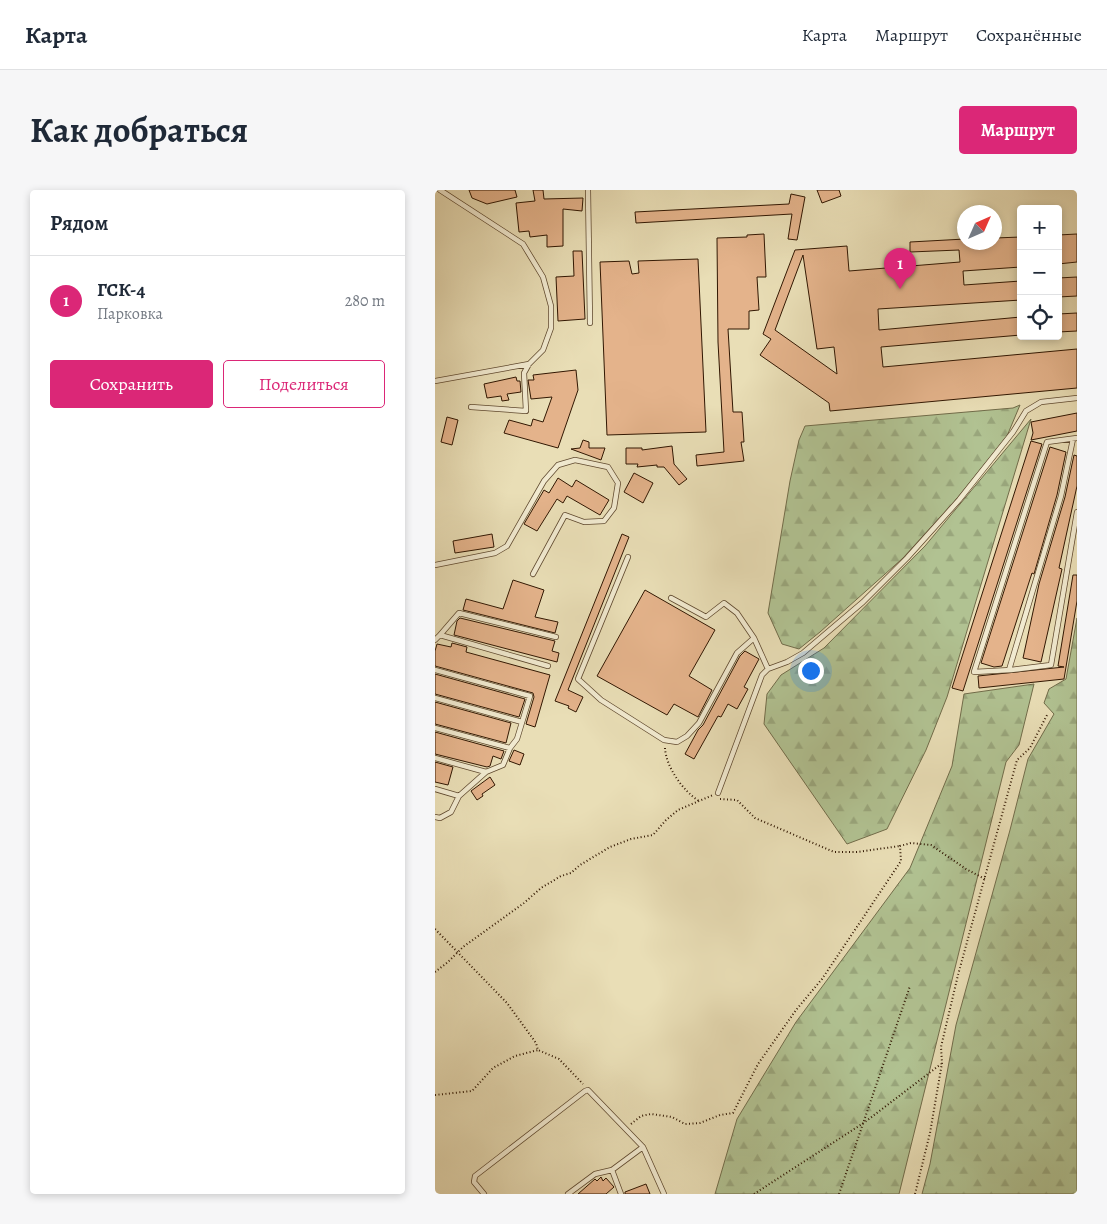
<!DOCTYPE html>
<html lang="ru">
<meta charset="utf-8">
<style>
:root{--surface:#fff;--page:#f6f6f7;--text:#1f2937;--muted:#747a83;--line:#e0e1e3;--accent:#db2777}
body{margin:0;font-family:Alegreya,serif;background:var(--page);color:var(--text)}
.controls{position:absolute;right:15px;top:15px;display:grid;overflow:hidden;border-radius:5px;box-shadow:0 2px 8px #0003}
.controls button{width:45px;height:45px;display:grid;place-items:center;padding:0;border:0;border-bottom:1px solid var(--line);background:var(--surface);color:var(--text);font:25px sans-serif}
.compass{position:absolute;left:522px;top:15px;width:45px;height:45px;border-radius:50%;background:var(--surface);box-shadow:0 2px 8px #0003;rotate:45deg}
.you{position:absolute;left:375px;top:480px;width:18px;height:18px;margin:-12px;border:4px solid #fff;border-radius:50%;background:#1a73e8;box-shadow:0 0 0 8px #1a73e833}
.badge{display:grid;place-items:center;width:32px;height:32px;border-radius:50%;background:var(--accent);color:#fff;font-size:16px;font-weight:700}
.pin{position:absolute;translate:-50% -41px;filter:drop-shadow(0 1px 2px #0008)}
.pin::after{content:'';position:absolute;top:26px;width:18px;height:15px;background:inherit;clip-path:polygon(0 0,100% 0,50% 100%)}
.list{margin:0;padding:0;list-style:none}
h2{display:flex;justify-content:space-between;align-items:center;height:65px;margin:0;padding:0 20px;font-size:21px}
h2 small{font-size:16px;font-weight:400;color:var(--muted)}
.list li{display:grid;grid-template-columns:32px 1fr auto;gap:15px;align-items:center;box-sizing:border-box;height:90px;padding:0 20px;border-top:1px solid var(--line)}
.list b{display:block;font-size:19px;white-space:nowrap}
.list p{margin:0;font-size:16px;white-space:nowrap;color:var(--muted)}
.list em{font-size:16px;font-style:normal;color:var(--muted)}
.actions{display:flex;gap:10px;padding:15px 20px}
.actions a{flex:1;padding:11px 0;border:1px solid var(--accent);border-radius:5px;text-align:center;font-size:18px;color:var(--accent)}
.actions .main{background:var(--accent);color:#fff}
.icon{flex:none;width:28px;height:28px;fill:none;stroke:currentColor;stroke-width:2;stroke-linecap:round;stroke-linejoin:round}
.map{position:relative;flex:none;width:642px;height:1004px;overflow:hidden;border-radius:5px}
header{display:flex;align-items:center;gap:30px;box-sizing:border-box;height:70px;padding:0 25px;background:var(--surface);border-bottom:1px solid var(--line)}
header strong{font-size:24px}
nav{display:flex;gap:28px;margin-inline-start:auto;font-size:18px}
.intro{display:flex;align-items:center;justify-content:space-between;box-sizing:border-box;height:120px;padding:0 30px}
h1{margin:0;font-size:35px}
.button{padding:12px 22px;border-radius:5px;background:var(--accent);color:#fff;font-size:18px;font-weight:700}
main{display:flex;gap:30px;padding:0 30px}
aside{flex:1;background:var(--surface);border-radius:5px;box-shadow:0 2px 8px #0003}
.map>svg:first-child{display:block}
.forest{fill:url(#forest-firs);stroke:#716c4a}
.building{fill:#e4b38b;stroke:#311702;fill-rule:evenodd}
.lines{fill:none;stroke-linecap:round;stroke-linejoin:round}
.service-casing{stroke:#5f492f;stroke-width:6}
.path{stroke:#311702;stroke-width:2;stroke-dasharray:1 2.5;stroke-linecap:butt}
.service{stroke:#f1ead0;stroke-width:4.5}
</style>
<header>
<strong>Карта</strong>
<nav><a>Карта</a><a>Маршрут</a><a>Сохранённые</a></nav>
</header>
<div class="intro"><h1>Как добраться</h1><a class="button">Маршрут</a></div>
<main>
<aside>
<h2>Рядом<small></small></h2>
<ul class="list">
<li><span class="badge">1</span><div><b>ГСК-4</b><p>Парковка</p></div><em>280 m</em></li>
</ul>
<div class="actions"><a class="main">Сохранить</a><a>Поделиться</a></div>
</aside>
<div class="map">
<svg width="642" height="1004" viewBox="0 0 642 1004">
<defs>
<pattern id="forest-firs" width="22" height="20" patternUnits="userSpaceOnUse" patternTransform="scale(1.25)"><rect width="22" height="20" fill="#b1c292"/><path d="M5 1l3.5 6h-7zM16 11l3.5 6h-7z" fill="#99a67c"/></pattern>
</defs>
<rect width="100%" height="100%" fill="#e9deb6"/>
<filter id="stains"><feTurbulence type="fractalNoise" baseFrequency=".004" numOctaves="4"/><feColorMatrix values="0 0 0 0 .2 0 0 0 0 .09 0 0 0 0 .02 0 0 0 .5 -.17"/></filter>
<radialGradient id="worn" r=".72"><stop offset=".6" stop-color="#630" stop-opacity="0"/><stop offset="1" stop-color="#630" stop-opacity=".3"/></radialGradient>
<path class="forest" d="M585,215L572,246L519,312L468,368L385,442L364,459L347,454L333,423L355,291L364,250L370,236L578,218Z
M596,229L512,507L491,560L452,639L412,654L329,534L332,504L346,485L389,458L490,356Z
M642,428V1004H487L495,974L521,835L575,640L593,569L619,524L609,513L614,499L631,489Z
M599,494L584,555L571,572L464,1004H280L302,929L361,832L475,678L517,576L529,504Z"/>
<path class="building" d="M34,0H80L82,7L52,14L37,8Z
M98,0H108L109,9L148,8L147,21L128,19V56L112,57V45L95,47L94,41L84,42L81,13L100,11Z
M382,0H404L406,6L387,13Z
M356,4L370,7L362,50L353,49L357,24L201,33L200,22L354,14Z
M329,44L331,87H322L324,120L314,121V139H293L298,222H307L309,252H306L309,271L262,276L261,265L289,262L283,152L282,48L312,47V45Z
M642,44V72L623,74V45Z
M586,47V77L528,81L529,95L586,91V110L443,119L444,140L586,127V145L446,157L448,177L642,159V198L395,221L394,213L325,165L336,149L328,144L360,60L412,56L414,81L525,72L524,60L475,62V52L530,49V52H560V48ZM368,65L382,159L399,157L402,184L340,140Z
M138,61H147L150,129L123,131L121,87L139,86Z
M263,69L271,242L172,245L165,72L194,71L197,84L204,83L203,71Z
M642,87V106L623,107V88Z
M642,123V141L623,142V124Z
M141,180L143,200L123,258L69,243L74,230L96,236L98,229L108,232L117,207L96,209L93,190H99L98,185Z
M81,187L82,191H85L86,202L72,204L74,210L67,211L66,206L52,208L49,194Z
M642,223V241L596,250L598,243L596,232Z
M12,227L23,230L17,255L6,252Z
M148,250L154,252V258H170L166,270L136,259L145,258Z
M596,251L607,254L528,501L517,498Z
M237,256L239,274L252,289L244,295L229,277H222V275L202,277L203,274H191V258H207V260Z
M615,257L631,262L622,305L599,384L597,383L567,476L559,477L546,473Z
M639,265L642,266V296L624,378L627,379L606,472L588,468L604,394L630,307Z
M199,283L218,293L208,313L189,302Z
M123,288L137,297L141,290L174,310L165,325L132,306L128,313L122,309L102,341L89,334L109,300L114,303Z
M57,344L59,357L20,363L18,351Z
M187,344L194,347L133,500L148,507L141,522L133,518L134,516L120,511Z
M638,385H642V411L629,489L544,498L543,486L629,477L623,476Z
M78,390L109,400L100,427L123,432L120,443L28,420L31,409L68,419Z
M210,400L280,440L254,486L277,500L263,527L239,514L232,525L162,486Z
M25,428L120,451L117,461L124,463L122,472L19,445L22,431Z
M17,453L32,457L31,462L115,485L100,537L91,534L99,507L98,503L0,476V461L2,454L16,457Z
M310,461L324,469L309,497L313,499L302,519L293,514L286,527L283,526L259,569L250,564L263,540L268,535L305,466Z
M0,484L90,509L84,527L0,504Z
M0,512L76,533L71,553L0,534Z
M0,542L69,561L66,569L58,566L55,576L52,577L0,564Z
M79,560L89,564L85,575L74,571Z
M0,572L18,577L13,595L0,592Z
M55,587L60,595L47,604L48,606L42,610L36,601Z
M166,987L168,991L171,988L179,997L171,1004H143L160,989L162,991Z
M211,994L215,1004H190V1002Z"/>
<g class="lines">
<g class="service-casing">
<path id="service" d="M5,0L88,54L108,87L116,116V138L108,160L94,174L89,183L91,221L36,217
M153,0L155,133
M0,191L94,174
M642,248L612,252L539,482L576,480L616,475L642,322
M193,367L143,489L166,510L229,550L242,552L252,546L264,533L302,463L319,448L302,423L289,413L271,427L236,408
M0,375L60,363L72,356L109,291L123,275L140,270L173,277L183,293L179,318L169,331L149,332L130,325L98,384
M5,445L24,423L121,447
M319,448L333,479
M0,450L5,445L113,476
M0,480L95,506L82,549L75,558L68,575L51,582L0,568
M574,480L626,306L638,249
M0,508L87,532
M0,538L75,558
M0,599L24,606
M283,603L327,485L333,479L352,472L368,463L428,412L472,368L524,310L578,242L591,221L606,212L642,208
M0,627L5,628L16,622L24,606L51,582
M177,980L186,1004
M49,1004L39,992L40,986L150,901L153,900L208,957L229,1004
M133,1004L160,984L177,980L208,957"/>
</g>
<path class="path" d="M230,558C231,577 248,601 264,611
M285,609L302,610L320,628L399,662H422L465,656
M0,739L72,813L101,853L103,860L124,869L148,894
M0,782L13,772L28,757L89,713L106,698L126,686L136,683L145,675L175,657L196,649L218,645L231,630L243,620L278,605
M0,905L37,901L58,878L80,866L103,860
M196,934L206,926L216,924L237,927L250,934L265,933L285,925L298,923L323,874L361,820L387,789L466,671L465,656L476,653L496,655L531,679L550,689
M319,1004L430,932L506,874
M404,1004L475,796
M480,1004L495,943L507,873L506,857L523,785L582,570L595,558L612,525"/>
<use href="#service" class="service"/>
</g>
<rect width="100%" height="100%" filter="url(#stains)"/>
<rect width="100%" height="100%" fill="url(#worn)"/>
</svg>
<div class="controls">
<button>+</button>
<button>−</button>
<button><svg class="icon" aria-label="locate" viewBox="0 0 24 24"><circle cx="12" cy="12" r="6"/><path d="M12 2v4M12 18v4M2 12h4M18 12h4"/></svg></button>
</div>
<svg class="compass" viewBox="-18 -18 36 36"><path d="M0-13l5 13h-10z" fill="#e53935"/><path d="M0 13l5-13h-10z" fill="#747a83"/></svg>
<div class="you"></div>
<div class="pin badge" style="left:465px;top:99px">1</div>
</div>
</main>
